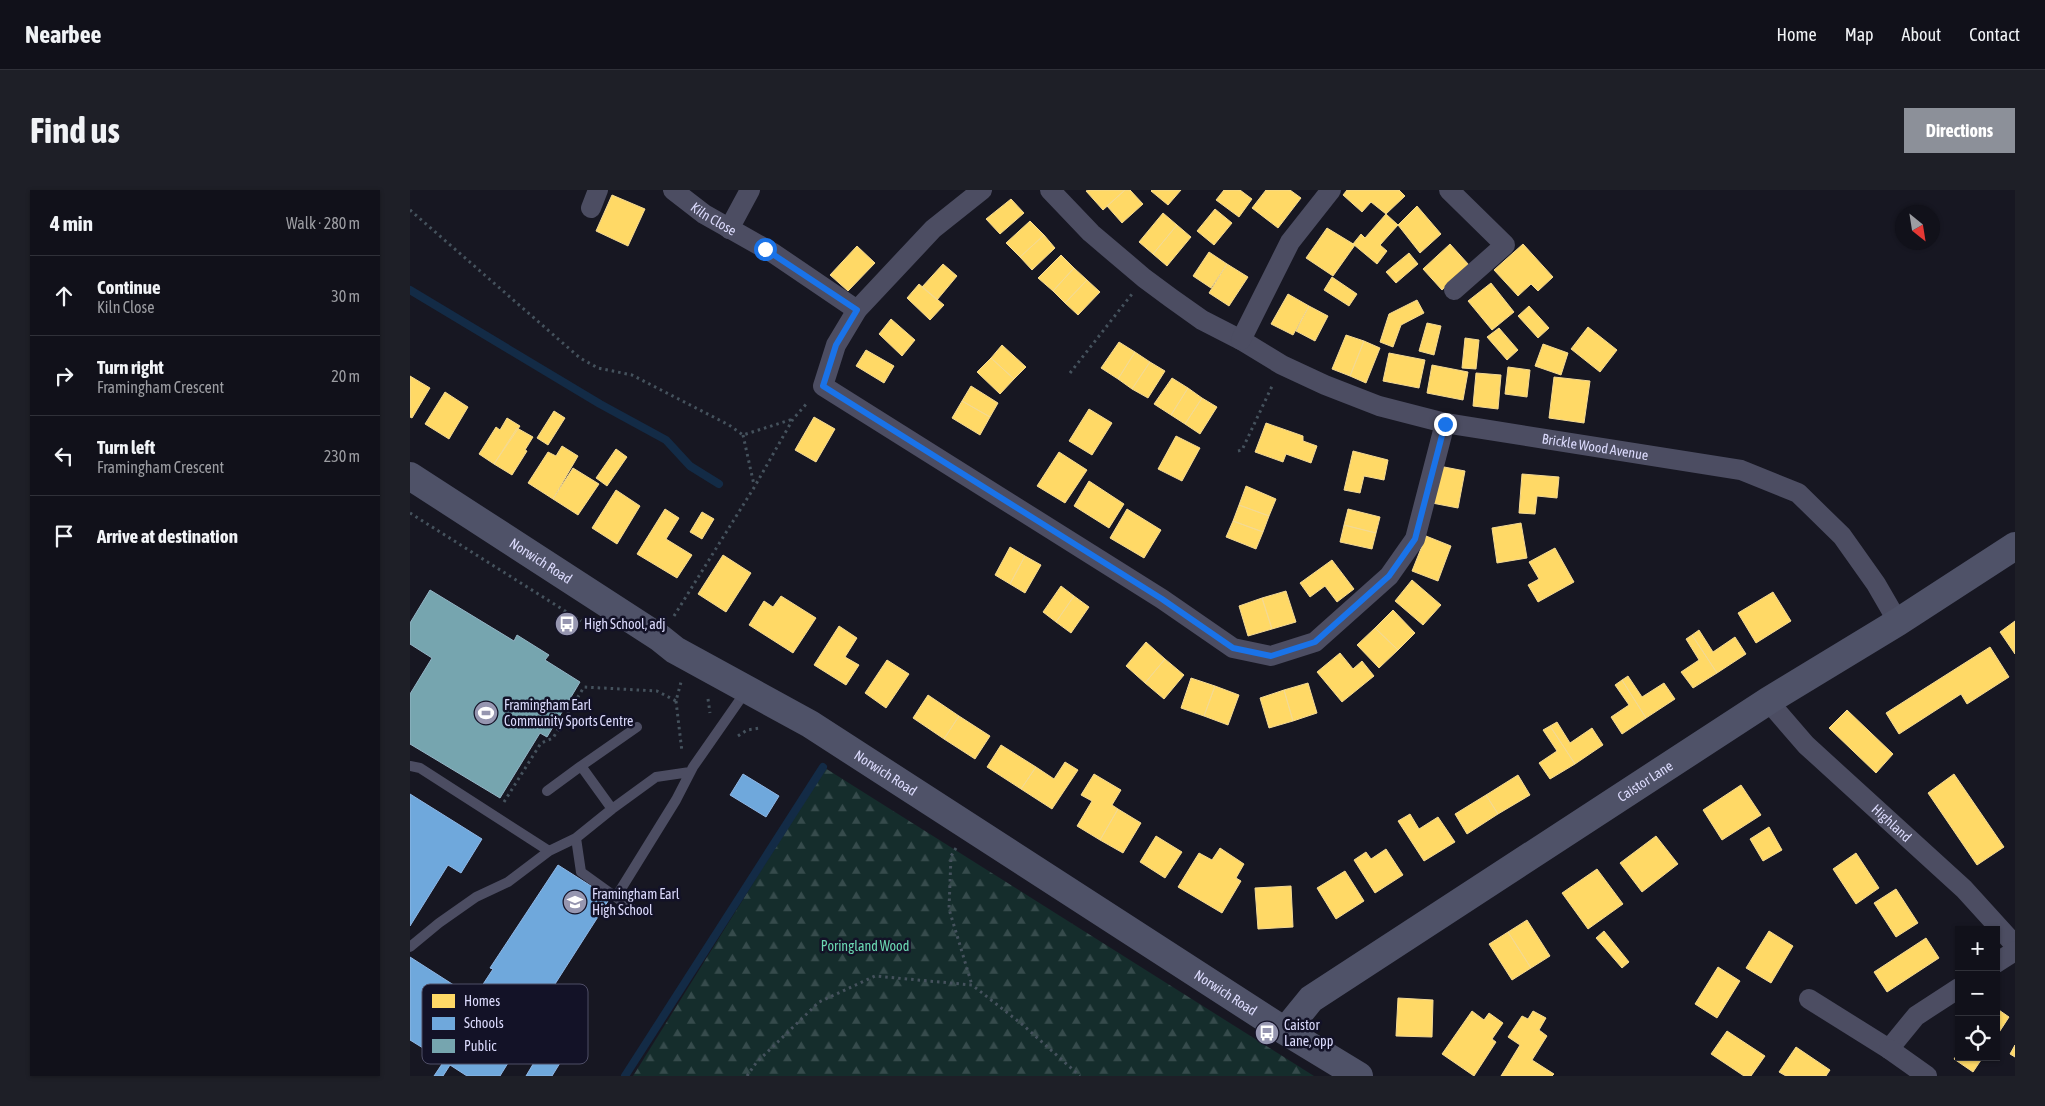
<!DOCTYPE html>
<meta charset="utf-8">
<style>
:root{--surface:#11111a;--page:#1e1f27;--text:#f1f3f6;--muted:#9c9da2;--line:#303139;--accent:#8c9099}
body{margin:0;font-family:"Asap Condensed",sans-serif;background:var(--page);color:var(--text)}
.controls{position:absolute;right:15px;bottom:15px;display:grid;overflow:hidden;border-radius:0px;box-shadow:0 1px 4px #0004}
.controls button{width:45px;height:45px;display:grid;place-items:center;padding:0;border:0;border-bottom:1px solid var(--line);background:var(--surface);color:var(--text);font:25px sans-serif}
.compass{position:absolute;left:1485px;top:15px;width:45px;height:45px;border-radius:50%;background:var(--surface);box-shadow:0 1px 4px #0004;rotate:150deg}
.stop{position:absolute;width:15px;height:15px;margin:-11px;border:4px solid #1a73e8;border-radius:50%;background:#fff}
.stop.end{background:#1a73e8;border-color:#fff;box-shadow:0 1px 5px #0008}
.list{margin:0;padding:0;list-style:none}
h2{display:flex;justify-content:space-between;align-items:center;height:65px;margin:0;padding:0 20px;font-size:21px}
h2 small{font-size:16px;font-weight:400;color:var(--muted)}
.list li{display:grid;grid-template-columns:32px 1fr auto;gap:15px;align-items:center;box-sizing:border-box;height:80px;padding:0 20px;border-top:1px solid var(--line)}
.list b{display:block;font-size:19px;white-space:nowrap}
.list p{margin:0;font-size:16px;white-space:nowrap;color:var(--muted)}
.list em{font-size:16px;font-style:normal;color:var(--muted)}
.icon{flex:none;width:28px;height:28px;fill:none;stroke:currentColor;stroke-width:2;stroke-linecap:round;stroke-linejoin:round}
.map{position:relative;flex:none;width:1605px;height:886px;overflow:hidden;border-radius:0px}
header{display:flex;align-items:center;gap:30px;box-sizing:border-box;height:70px;padding:0 25px;background:var(--surface);border-bottom:1px solid var(--line)}
header strong{font-size:24px}
nav{display:flex;gap:28px;margin-inline-start:auto;font-size:18px}
.intro{display:flex;align-items:center;justify-content:space-between;box-sizing:border-box;height:120px;padding:0 30px}
h1{margin:0;font-size:35px}
.button{padding:12px 22px;border-radius:0px;background:var(--accent);color:#fff;font-size:18px;font-weight:700}
main{display:flex;gap:30px;padding:0 30px}
aside{flex:1;background:var(--surface);border-radius:0px;box-shadow:0 1px 4px #0004}
.map>svg:first-child{display:block}
.forest{fill:url(#forest-firs)}
.homes{fill:#ffd966;stroke:#f4d993}
.schools{fill:#6fa8dc;stroke:#8fb7e6}
.public{fill:#76a5af;stroke:#94b5c6}
.lines{fill:none;stroke-linecap:round;stroke-linejoin:round}
.stream{stroke:#132b46;stroke-width:8}
.path{stroke:#45525d;stroke-width:3;stroke-dasharray:2.5 4;stroke-linecap:butt}
.lane{stroke:#4c4d62;stroke-width:10}
.street{stroke:#4c4d62;stroke-width:20}
.secondary{stroke:#4f5268;stroke-width:28}
.route{stroke:#1a73e8;stroke-width:6}
.labels{text-anchor:middle;stroke-width:5;stroke-linejoin:round;paint-order:stroke}
.street-label{font-size:14px;fill:#dbdafc;stroke:#131227}
.poi-label{font-size:14px;fill:#dbdafc;stroke:#131227;text-anchor:start}
.park-label{font-size:14px;fill:#6bd8b2;stroke:#131227}
.key{fill:#131227;stroke:#4f4e67;stroke-width:1}
.key-label{font-size:14px;fill:#dbdafc}
</style>
<header>
<strong>Nearbee</strong>
<nav><a>Home</a><a>Map</a><a>About</a><a>Contact</a></nav>
</header>
<div class="intro"><h1>Find us</h1><a class="button">Directions</a></div>
<main>
<aside>
<h2>4 min<small>Walk · 280 m</small></h2>
<ul class="list">
<li><svg class="icon" aria-label="ahead" viewBox="0 0 24 24"><path d="M12 20V5M6 11l6-6 6 6"/></svg><div><b>Continue</b><p>Kiln Close</p></div><em>30 m</em></li>
<li><svg class="icon" aria-label="right" viewBox="0 0 24 24"><path d="M7 20v-9h11M14 6l5 5-5 5"/></svg><div><b>Turn right</b><p>Framingham Crescent</p></div><em>20 m</em></li>
<li><svg class="icon" aria-label="left" viewBox="0 0 24 24"><path d="M17 20v-9H6M10 6l-5 5 5 5"/></svg><div><b>Turn left</b><p>Framingham Crescent</p></div><em>230 m</em></li>
<li><svg class="icon" aria-label="arrive" viewBox="0 0 24 24"><path d="M6 21V4h12l-3 4 3 4H6"/></svg><div><b>Arrive at destination</b></div></li>
</ul>
</aside>
<div class="map">
<svg width="1605" height="886" viewBox="0 0 1605 886">
<defs>
<pattern id="forest-firs" width="22" height="20" patternUnits="userSpaceOnUse" patternTransform="scale(1.25)"><rect width="22" height="20" fill="#152d2c"/><path d="M5 1l3.5 6h-7zM16 11l3.5 6h-7z" fill="#364b4c"/></pattern>
</defs>
<rect width="100%" height="100%" fill="#171722"/>
<path class="forest" d="M415,578L904,886H223Z"/>
<path class="homes" d="M678,0H715L693,20L676,1Z
M715,0H720L733,14L712,33L697,16Z
M742,0H771L758,15L741,1Z
M814,0H830L842,9L829,27L806,10Z
M856,0H880L891,8L868,38L842,18Z
M937,0H989L995,6L976,24L961,12L952,22L933,5Z
M202,5L235,19L218,56L186,41Z
M601,9L614,23L590,44L576,29Z
M1007,16L1031,44L1010,63L988,35Z
M805,19L822,33L804,55L787,41Z
M753,23L767,35L743,64L729,52Z
M976,24L988,35L970,55L977,61L967,74L943,54L951,44L955,48Z
M620,31L634,45L610,67L596,53Z
M767,35L781,47L757,76L743,64Z
M917,38L945,55L923,86L896,68Z
M634,45L645,58L622,80L610,67Z
M1040,54L1059,75L1032,100L1013,79Z
M1113,54L1143,87L1128,101L1121,94L1108,106L1084,80Z
M447,56L465,73L438,101L420,85Z
M799,62L817,74L801,98L783,86Z
M999,63L1008,74L986,93L976,82Z
M651,65L664,78L643,101L628,88Z
M533,74L547,86L527,110L512,97Z
M817,74L838,87L819,116L799,103Z
M664,78L677,90L655,113L643,101Z
M922,87L947,104L939,116L914,100Z
M677,90L690,102L668,125L655,113Z
M1081,93L1104,122L1082,140L1058,111Z
M509,94L534,115L520,130L497,108Z
M878,104L899,116L883,145L861,134Z
M1007,110L1014,123L991,135L983,157L970,152L979,124Z
M899,116L918,126L905,151L886,141Z
M1119,116L1139,138L1128,148L1108,126Z
M481,129L505,150L492,166L469,144Z
M1017,133L1031,136L1024,165L1009,161Z
M1178,137L1207,160L1190,182L1161,159Z
M1089,138L1108,160L1097,170L1077,147Z
M936,145L954,151L940,186L922,179Z
M1055,148L1069,150L1066,179L1052,178Z
M954,151L970,158L956,193L940,186Z
M709,152L725,162L708,189L691,178Z
M1133,154L1158,163L1151,185L1125,176Z
M592,155L616,177L604,189L581,168Z
M456,160L484,176L474,193L446,176Z
M725,162L740,172L722,199L708,189Z
M979,163L1015,170L1009,198L973,191Z
M581,168L604,189L590,204L567,182Z
M740,172L755,181L738,208L722,199Z
M1022,175L1058,182L1053,210L1017,203Z
M1098,177L1120,180L1117,207L1095,204Z
M1066,183L1091,185L1088,219L1063,216Z
M0,186L20,198L2,228L0,227Z
M1144,187L1180,191L1174,233L1139,228Z
M762,188L778,198L761,225L744,214Z
M561,196L588,213L580,227L552,211Z
M778,198L792,208L775,234L761,225Z
M35,202L58,217L39,249L15,234Z
M792,208L807,217L790,244L775,234Z
M552,211L580,227L570,245L542,228Z
M679,219L702,233L682,265L659,251Z
M144,221L155,228L138,255L127,248Z
M404,227L425,239L406,272L385,260Z
M97,228L110,236L84,274L69,264L86,237L90,240Z
M856,233L893,246V251L907,256L901,273L876,264L873,272L845,262Z
M107,238L123,247L115,260L117,261L102,285L84,274Z
M766,246L790,258L772,291L748,279Z
M152,256L168,266L143,309L118,293L138,262L146,266Z
M206,259L217,267L197,296L186,288Z
M943,261L978,270L974,290L954,286L950,303L934,300Z
M649,262L677,280L655,313L627,296Z
M1029,276L1055,281L1048,318L1022,313Z
M163,278L189,294L168,325L143,309Z
M1112,284L1149,287L1147,308L1127,306L1125,324L1109,323Z
M679,291L714,314L699,338L664,316Z
M836,296L866,309L859,326L829,315Z
M206,300L230,316L207,354L182,338Z
M829,315L859,326L853,342L823,331Z
M255,319L269,328L256,349L282,365L267,388L227,364Z
M717,319L751,340L734,368L700,348Z
M938,319L970,327L966,343L934,335Z
M292,322L304,329L292,349L280,342Z
M823,331L853,342L846,359L816,347Z
M1111,333L1117,368L1087,373L1082,338Z
M934,335L966,343L962,359L930,352Z
M1016,346L1041,356L1028,391L1002,381Z
M600,357L615,366L600,394L585,385Z
M1145,358L1164,392L1128,412L1118,395L1129,389L1119,372Z
M313,365L341,383L316,422L288,404Z
M615,366L631,375L615,403L600,394Z
M922,370L944,399L927,412L915,396L900,407L890,393Z
M1002,390L1031,415L1013,435L985,411Z
M651,396L664,406L646,432L633,422Z
M876,401L886,432L862,439L852,408Z
M1363,402L1381,431L1346,453L1328,423Z
M371,406L406,428L383,463L339,435L354,411L363,417Z
M664,406L679,417L661,443L646,432Z
M852,408L862,439L838,446L829,416Z
M983,420L1005,443L988,460L965,438Z
M1605,431V464L1590,442Z
M429,436L447,448L435,467L449,475L436,495L404,475Z
M965,438L988,460L969,478L947,455Z
M1289,440L1303,462L1325,447L1336,464L1307,483L1282,445Z
M1282,445L1307,483L1283,498L1271,482L1289,470L1276,449Z
M736,452L755,469L735,493L716,476Z
M1580,457L1599,487L1557,514L1551,504L1489,544L1476,523Z
M930,463L943,479L952,471L964,486L932,512L907,482Z
M755,469L774,485L754,509L735,493Z
M477,470L499,484L476,518L455,503Z
M1218,486L1232,507L1254,493L1265,509L1236,528L1212,490Z
M781,488L805,496L794,526L771,518Z
M1212,490L1236,528L1212,544L1201,527L1219,515L1205,495Z
M898,493L907,523L883,531L874,500Z
M805,496L829,505L818,535L794,526Z
M874,500L883,531L859,538L850,508Z
M518,505L549,526L534,549L503,528Z
M1437,520L1483,564L1466,583L1419,538Z
M549,526L580,546L565,569L534,549Z
M1147,532L1160,553L1182,538L1193,555L1165,574L1140,536Z
M1140,536L1165,574L1140,589L1129,573L1147,561L1133,540Z
M591,555L626,577L611,599L577,577Z
M655,572L668,580L642,619L611,599L626,577L644,589Z
M684,584L711,600L702,615L708,619L690,650L667,636L682,611L671,605Z
M1544,584L1594,657L1567,675L1518,603Z
M1108,585L1120,605L1088,624L1076,605Z
M1331,595L1351,625L1312,650L1293,620Z
M1076,605L1088,624L1057,644L1045,624Z
M708,619L731,633L713,663L690,650Z
M1000,624L1009,639L1028,627L1045,652L1014,671L988,631Z
M1359,637L1372,660L1353,671L1340,649Z
M746,646L772,662L755,688L730,672Z
M1246,646L1268,674L1232,702L1210,673Z
M810,658L834,674L826,688L831,691L812,723L768,697L789,663L802,670Z
M976,659L993,685L965,703L944,670L956,662L961,669Z
M1446,663L1469,698L1446,714L1423,679Z
M1187,679L1213,714L1178,739L1152,703Z
M935,681L954,711L926,729L907,698Z
M881,696L883,737L848,739L845,698Z
M1486,699L1508,733L1486,747L1464,713Z
M1117,730L1140,766L1121,778L1098,742Z
M1194,741L1219,772L1212,778L1186,748Z
M1359,741L1383,756L1361,793L1336,778Z
M1098,742L1121,778L1102,790L1079,754Z
M1516,748L1529,768L1477,802L1464,782Z
M1308,777L1330,791L1307,828L1285,814Z
M988,808L1023,810L1022,847L986,846Z
M1586,818L1599,827L1586,847Z
M1062,821L1074,830L1079,823L1093,833L1082,849L1086,852L1064,886L1032,864Z
M1123,821L1136,828L1129,840L1137,846L1122,870L1144,884L1142,886H1091L1110,855L1098,847L1112,826L1118,829Z
M1317,841L1355,866L1341,886H1334L1301,864Z
M1605,855V867L1600,864Z
M1386,857L1420,880L1416,886H1376L1369,882Z
M1549,862V867H1573L1563,882L1544,869Z"/>
<path class="schools" d="M333,584L369,606L356,627L320,605Z
M0,604L72,649L51,683L38,675L0,736Z
M148,675L200,708L115,841L117,842L90,886H57L40,875L33,886H24L34,871L0,850V767L64,808L83,779L80,778Z
M157,817L177,829L142,886H116Z"/>
<path class="public" d="M20,400L104,451L107,445L139,465L135,470L170,492L137,547L130,543L90,608L0,554V504L22,468L0,454V433Z"/>
<g class="lines">
<path class="stream" d="M0,100L190,214L256,250L280,276L309,294
M215,886L413,577"/>
<path class="path" d="M0,20L170,168L188,178L222,185L319,235L333,245L383,229
M660,183L722,104
M333,245L344,295
M828,261L832,260L863,194
M0,323L171,431
M264,426L345,296L383,229L398,212
M298,509L300,523
M266,511L272,562
M328,546L337,540L350,538
M94,612L131,553L143,548L174,497L247,501L266,511L271,492
M546,658L541,666L539,719L562,795
M337,886L346,873L409,812L465,786L562,795L613,835L670,886"/>
<path class="lane" d="M0,576L10,578L139,661
M137,601L171,576
M202,619L171,576L227,537
M206,707L266,610L283,577L336,501
M221,718L171,682L166,648L202,619L246,587L280,582
M0,757L29,733L66,707L98,692L139,661L166,648"/>
<g class="street">
<path id="s1" d="M263,0L294,24L363,63L447,120"/>
<path d="M572,0L523,39L447,120L426,155L413,196L752,409L823,458L861,466L905,452L979,386L1005,349L1035,233"/>
<path id="s2" d="M640,0L681,43L734,88L761,108L792,130L831,150L872,175L915,195L969,216L1035,233L1331,280L1388,303L1432,346L1466,394L1488,432"/>
<path d="M1039,0L1095,55L1044,100"/>
<path d="M181,18L188,0"/>
<path d="M319,39L340,0"/>
<path d="M831,150L880,52L921,0"/>
<path id="s3" d="M1358,511L1396,555L1554,699L1605,755"/>
<path d="M1586,773L1605,761"/>
<path d="M1399,809L1479,859L1506,826L1549,798"/>
<path d="M1479,859L1517,886"/>
</g>
<g class="secondary">
<path id="s4" d="M0,286L250,448L265,460L400,534L875,841L949,886"/>
<path id="s5" d="M875,841L901,809L1358,511L1488,432L1605,356"/>
</g>
</g>
<g class="lines">
<path class="route" d="M355,59L447,120L426,155L413,196L752,409L823,458L861,466L905,452L979,386L1005,349L1035,234"/>
</g>
<defs>
<g id="bus-disc" transform="scale(1.25)"><circle r="9.5" fill="#9696b0" stroke="#131227"/><path d="M-5-6H5V4H4V6H2V4H-2V6H-4V4H-5ZM-3.5-4V0h7V-4ZM-3.5 1.2v1.5H-2V1.2ZM2 1.2v1.5H3.5V1.2Z" fill="#fff"/></g>
<g id="stadium-disc" transform="scale(1.25)"><circle r="9.5" fill="#9696b0" stroke="#131227"/><path d="M0-5a6.5 5 0 1 0 0 10a6.5 5 0 1 0 0-10ZM-3.5-1.8h7v3.6h-7Z" fill="#fff"/></g>
<g id="school-disc" transform="scale(1.25)"><circle r="9.5" fill="#9696b0" stroke="#131227"/><path d="M0-5L7-2L0 1L-7-2ZM-4 1L0 2.5L4 1V4Q0 6-4 4Z" fill="#fff"/></g>
</defs>
<g fill-rule="evenodd">
<use href="#bus-disc" x="157" y="434"/>
<use href="#stadium-disc" x="76" y="523"/>
<use href="#school-disc" x="165" y="712"/>
<use href="#bus-disc" x="857" y="843"/>
</g>
<g class="labels">
<g class="street-label">
<text dy="5" stroke="none"><textPath href="#s1" startOffset="50">Kiln Close</textPath></text>
<text dy="5" stroke="none"><textPath href="#s2" startOffset="618">Brickle Wood Avenue</textPath></text>
<text dy="5" stroke="none"><textPath href="#s4" startOffset="156">Norwich Road</textPath></text>
<text dy="5" stroke="none"><textPath href="#s4" startOffset="561">Norwich Road</textPath></text>
<text dy="5" stroke="none"><textPath href="#s5" startOffset="440">Caistor Lane</textPath></text>
<text dy="5" stroke="none"><textPath href="#s3" startOffset="174">Highland</textPath></text>
<text dy="5" stroke="none"><textPath href="#s4" startOffset="966">Norwich Road</textPath></text>
</g>
<g class="poi-label">
<text x="174" y="439">High School, adj</text>
<text x="94" y="520">Framingham Earl<tspan x="94" dy="16">Community Sports Centre</tspan></text>
<text x="182" y="709">Framingham Earl<tspan x="182" dy="16">High School</tspan></text>
<text x="874" y="840">Caistor<tspan x="874" dy="16">Lane, opp</tspan></text>
</g>
<g class="park-label">
<text x="455" y="761">Poringland Wood</text>
</g>
</g>
<rect x="12" y="794" width="166" height="80" rx="8" class="key"/>
<rect x="22" y="804" width="23" height="14" fill="#ffd966"/>
<rect x="22" y="827" width="23" height="13" fill="#6fa8dc"/>
<rect x="22" y="849" width="23" height="14" fill="#76a5af"/>
<g class="key-label">
<text x="54" y="816">Homes</text>
<text x="54" y="838">Schools</text>
<text x="54" y="861">Public</text>
</g>
</svg>
<div class="controls">
<button>+</button>
<button>−</button>
<button><svg class="icon" aria-label="locate" viewBox="0 0 24 24"><circle cx="12" cy="12" r="6"/><path d="M12 2v4M12 18v4M2 12h4M18 12h4"/></svg></button>
</div>
<svg class="compass" viewBox="-18 -18 36 36"><path d="M0-13l5 13h-10z" fill="#e53935"/><path d="M0 13l5-13h-10z" fill="#9c9da2"/></svg>
<div class="stop" style="left:355px;top:59px"></div>
<div class="stop end" style="left:1035px;top:234px"></div>
</div>
</main>
